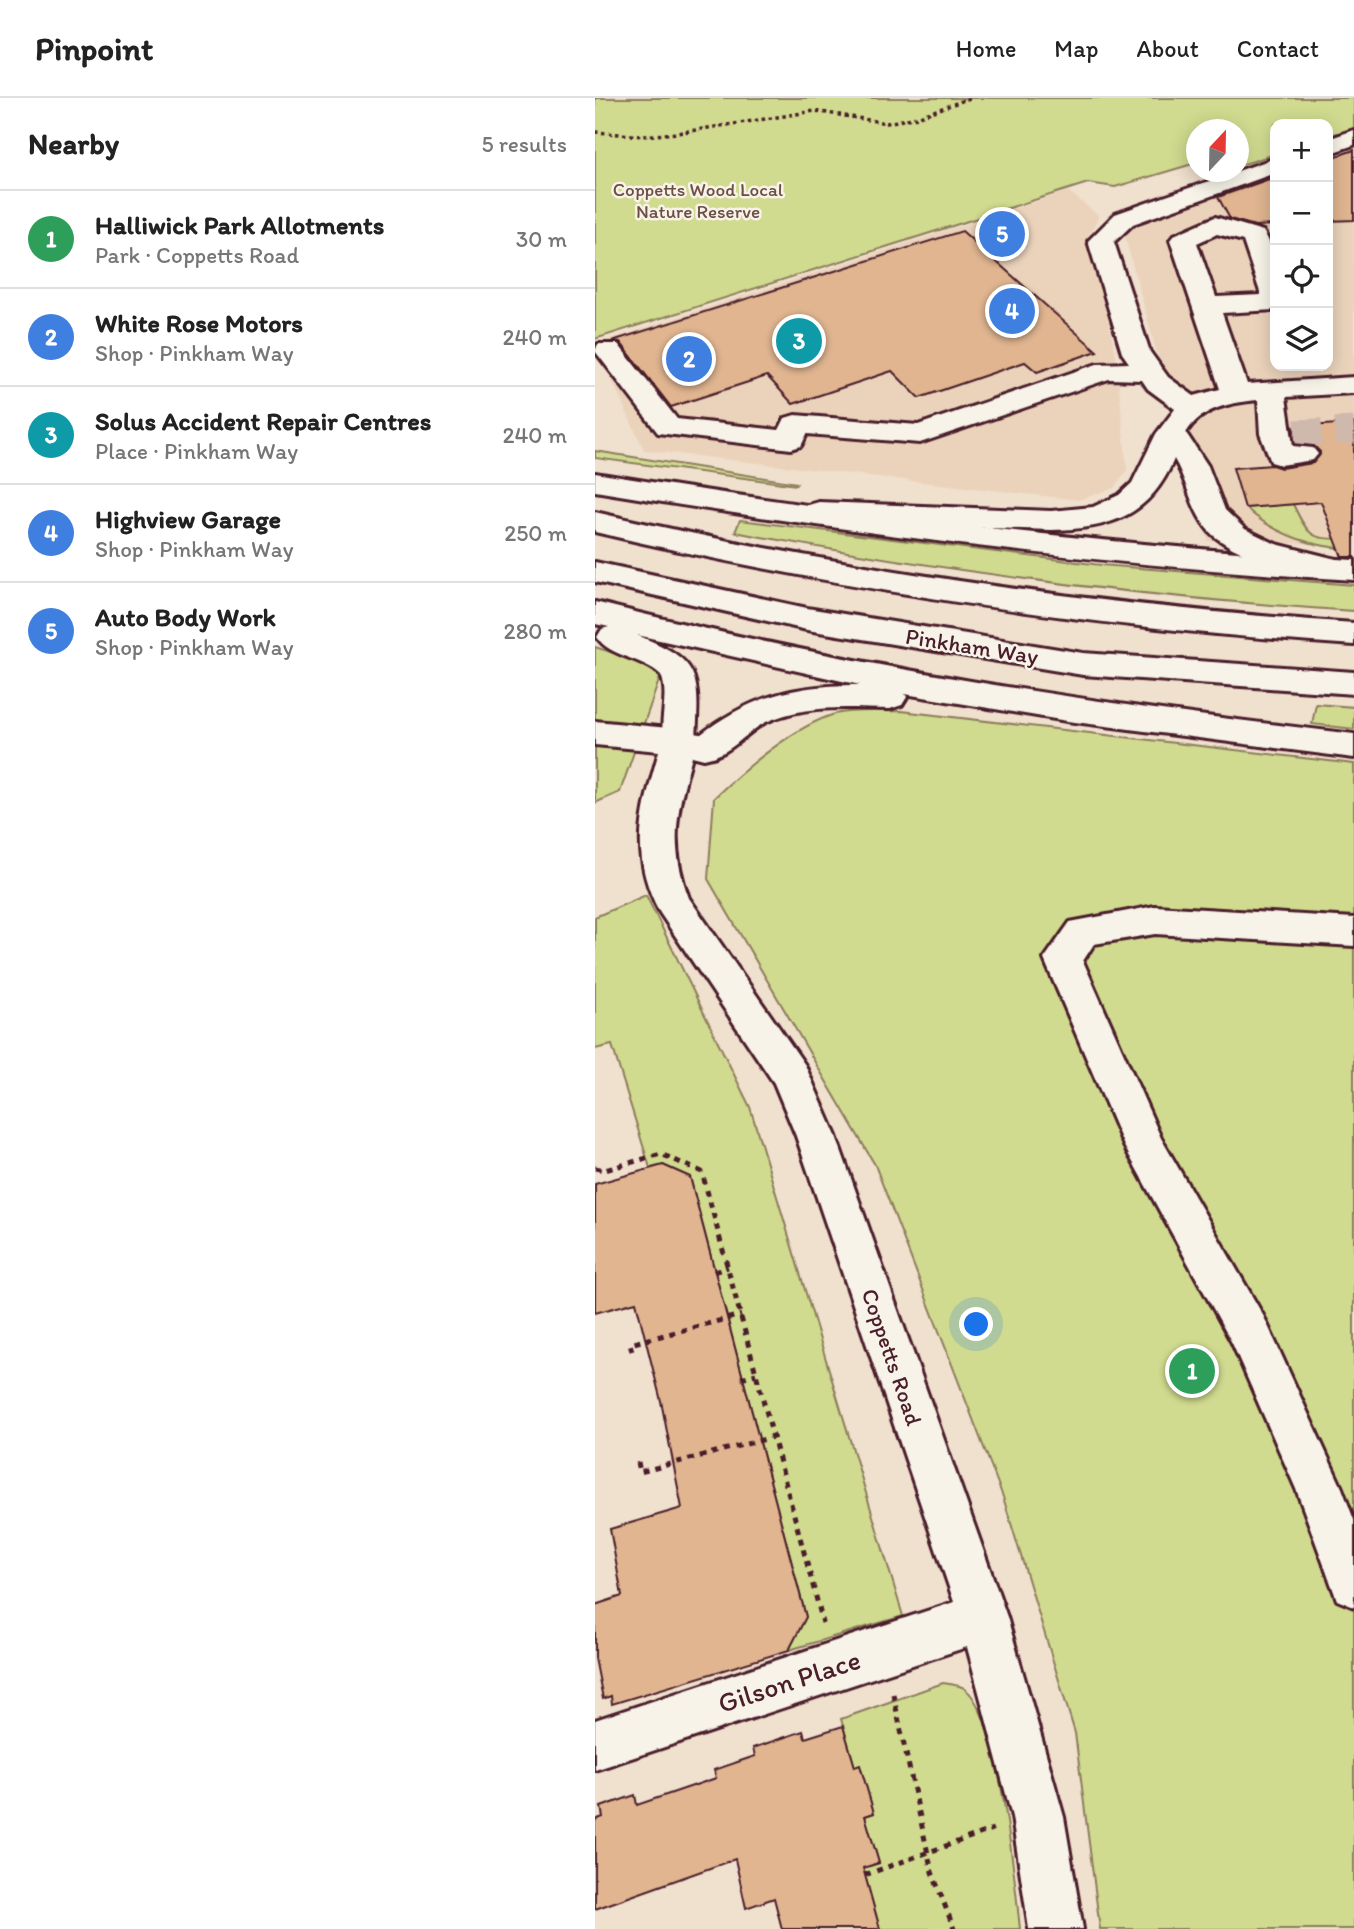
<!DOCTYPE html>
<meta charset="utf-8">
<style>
:root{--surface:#fff;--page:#f2f2f2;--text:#222;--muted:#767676;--line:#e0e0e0;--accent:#4a1f2b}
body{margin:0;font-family:Itim,sans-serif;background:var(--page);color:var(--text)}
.controls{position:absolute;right:21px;top:21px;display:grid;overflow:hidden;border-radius:14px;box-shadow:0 4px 18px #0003}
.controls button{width:63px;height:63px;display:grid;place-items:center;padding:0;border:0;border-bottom:2px solid var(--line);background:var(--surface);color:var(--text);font:35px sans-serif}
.compass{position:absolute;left:591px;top:21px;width:63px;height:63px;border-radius:50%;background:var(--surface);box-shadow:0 4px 18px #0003;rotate:22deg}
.you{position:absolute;left:382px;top:1227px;width:24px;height:24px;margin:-18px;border:5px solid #fff;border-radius:50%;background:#1a73e8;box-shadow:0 0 0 10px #1a73e833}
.badge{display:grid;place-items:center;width:46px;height:46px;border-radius:50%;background:var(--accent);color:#fff;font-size:23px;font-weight:700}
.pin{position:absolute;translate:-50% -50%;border:4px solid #fff;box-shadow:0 2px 7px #0006}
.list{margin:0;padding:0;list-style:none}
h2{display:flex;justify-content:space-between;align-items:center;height:91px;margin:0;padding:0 28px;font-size:30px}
h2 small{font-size:23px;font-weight:400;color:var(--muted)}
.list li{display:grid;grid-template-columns:46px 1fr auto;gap:21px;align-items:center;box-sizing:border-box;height:98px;padding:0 28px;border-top:2px solid var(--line)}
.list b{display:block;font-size:26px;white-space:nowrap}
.list p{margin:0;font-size:23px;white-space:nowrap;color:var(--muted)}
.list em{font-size:23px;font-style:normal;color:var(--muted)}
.icon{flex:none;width:38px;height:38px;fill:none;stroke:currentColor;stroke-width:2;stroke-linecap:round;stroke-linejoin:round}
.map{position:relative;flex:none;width:759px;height:1831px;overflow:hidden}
header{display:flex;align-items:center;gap:42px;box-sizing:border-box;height:98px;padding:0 35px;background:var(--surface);border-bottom:2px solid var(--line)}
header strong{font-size:33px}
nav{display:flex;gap:38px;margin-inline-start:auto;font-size:24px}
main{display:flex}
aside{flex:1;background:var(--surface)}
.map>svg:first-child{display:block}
.built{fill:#ebd3bb}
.green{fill:#d0db8f;stroke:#8d7d5d;stroke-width:2}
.building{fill:#e0b590;stroke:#4a1f2b;stroke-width:2}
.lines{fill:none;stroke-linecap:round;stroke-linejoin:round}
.minor-tunnel{stroke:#cfb9ad;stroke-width:27;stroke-dasharray:27 13;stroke-linecap:butt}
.minor-casing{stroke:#4a1f2b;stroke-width:6}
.highway-casing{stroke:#4a1f2b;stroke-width:6}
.path-far1{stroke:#4a1f2b;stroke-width:3.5;stroke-dasharray:3.5 3.5;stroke-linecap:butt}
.path{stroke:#4a1f2b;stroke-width:5;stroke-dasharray:6 6;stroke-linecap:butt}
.minor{fill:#f7f3e8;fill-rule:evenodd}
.highway{fill:#f7f3e8;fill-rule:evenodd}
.labels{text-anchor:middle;stroke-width:5;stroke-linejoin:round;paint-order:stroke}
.far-park-label{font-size:19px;fill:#6c4e44;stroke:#f7f3e8}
.street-label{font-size:23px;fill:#4a1f2b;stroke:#f7f3e8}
.near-street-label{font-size:28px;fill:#4a1f2b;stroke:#f7f3e8}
</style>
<header>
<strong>Pinpoint</strong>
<nav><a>Home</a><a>Map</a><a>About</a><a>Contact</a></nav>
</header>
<main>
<aside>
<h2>Nearby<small>5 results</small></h2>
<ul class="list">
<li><span class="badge" style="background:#2e9e5b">1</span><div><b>Halliwick Park Allotments</b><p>Park · Coppetts Road</p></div><em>30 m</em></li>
<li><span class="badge" style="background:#3f7fe0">2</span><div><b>White Rose Motors</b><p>Shop · Pinkham Way</p></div><em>240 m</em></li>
<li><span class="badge" style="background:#0f9aa8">3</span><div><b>Solus Accident Repair Centres</b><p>Place · Pinkham Way</p></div><em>240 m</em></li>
<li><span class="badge" style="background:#3f7fe0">4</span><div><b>Highview Garage</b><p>Shop · Pinkham Way</p></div><em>250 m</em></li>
<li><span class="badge" style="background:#3f7fe0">5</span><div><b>Auto Body Work</b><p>Shop · Pinkham Way</p></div><em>280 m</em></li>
</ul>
</aside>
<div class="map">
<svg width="759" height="1831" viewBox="0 0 759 1831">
<rect width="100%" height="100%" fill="#f0e0ce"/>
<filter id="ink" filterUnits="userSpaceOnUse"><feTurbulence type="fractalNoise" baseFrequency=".0143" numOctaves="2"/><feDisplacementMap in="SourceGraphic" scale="14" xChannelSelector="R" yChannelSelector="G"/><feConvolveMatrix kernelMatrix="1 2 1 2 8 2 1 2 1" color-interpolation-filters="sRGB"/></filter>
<g filter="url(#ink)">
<path class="built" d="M759,49V447L613,443L527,128L680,76V268H733V58Z
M473,93L504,118L494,137L521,257L532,372L519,390L483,402L49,352L0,246Z"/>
<path class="green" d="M0,0H759V30L733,38V26H680V56L649,66L644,63L643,32H601V65L520,89L493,85L0,241Z
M0,353L202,385L201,387L0,360Z
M698,406C716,445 719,440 759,441V451C720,450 680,437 651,410Z
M145,422L506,467L759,487V513C552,500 344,473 140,434Z
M0,549L68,571L25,694L0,705Z
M721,606L759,609V631L717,626Z
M306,613L759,666V1831H505L480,1635L408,1399L280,1067L113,781L119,700C149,671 200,628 240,616C260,611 286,614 306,613Z
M51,797L155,1009L308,1518L194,1552L211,1519L95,1079L68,1067L55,1070L17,947L0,951V819Z
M348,1585C354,1586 364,1587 369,1590C405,1615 420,1785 425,1831H285L268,1770L284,1765L270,1718L279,1715L265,1668L260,1669L246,1621Z"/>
<path class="building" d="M759,52V122L733,123V61Z
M680,79V127L660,128L635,121L623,99Z
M367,133L502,253L442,274L430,264L324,300L297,273L198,306L172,278L76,309L25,244L17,243Z
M759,325V459H747L726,404L650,410L638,370L677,367L686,370L718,365L725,354L718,347L704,346L698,329Z
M68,1067L95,1079L211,1519L194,1552L17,1606L16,1598L8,1601L0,1560V1507L27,1498L15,1431L87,1410L66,1303L41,1204L0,1215V1086Z
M248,1628L260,1669L265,1667L279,1715L270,1718L284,1765L268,1770L285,1831H187L179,1800L151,1810L140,1761L0,1811V1722L8,1719L6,1709L40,1697L42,1707L121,1680L119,1672L160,1658L158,1650L208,1633L210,1640Z"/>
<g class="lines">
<path class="minor-tunnel" d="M700,335L759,332"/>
<g class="minor-casing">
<path id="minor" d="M759,32V47L733,56V41Z
M680,60V75L538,126L519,144L555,254L573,279L599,298L625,291L575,142L579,137L620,119L668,133C684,156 680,185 680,212L627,215L652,286L759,279V295L691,299L698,348L718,350L723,356L718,362L686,367L676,364L665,336L663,302C635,305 607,309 591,335L613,368L630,412L650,431L681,446L749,463L754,470L749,477C719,485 635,457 614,433C596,412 593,385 579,361C555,418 515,431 456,432L224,424L213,421L209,414L213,407L224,404L456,413L498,409L524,397L537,385L561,336L580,311L553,291L547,282L514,281L325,345L212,336L206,348L196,351L63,335L0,253L3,246H23L82,321L184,332L190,320L200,317L323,327L502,266L534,265L527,255L493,143L520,116ZM622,136L648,143L666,197L621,199L602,145Z
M0,623L84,631L121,640L126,649L121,658L109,661L97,658C82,713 73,746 94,800L210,967L241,1038L412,1519L469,1719L488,1831H434L417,1719L372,1549L0,1672V1622L359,1504L201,1038L179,985L65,815C33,756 47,713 64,653L0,647Z
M560,808L759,820V848L560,836L499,846L488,863L566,1040L669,1219L747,1390L759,1422V1509L742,1502L701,1391L637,1245L529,1048L449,861L475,824Z"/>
</g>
<g class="highway-casing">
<path id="highway" d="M0,375C252,416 504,447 759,462V482C504,467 252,435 0,393Z
M0,414C251,472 502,508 759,525V547C502,530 251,493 0,434Z
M0,464L212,510L488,555L759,574V596L488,577L212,532L0,484Z
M0,504C250,568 503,607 759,636V660L472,623L310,596L312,599L307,607L295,611C253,610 210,606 171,624C147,636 129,666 101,658L97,650L84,655L72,652C60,630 76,601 66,577C49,560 14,559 2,539L7,531L14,529L0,526ZM42,537L265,587C198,587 154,598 101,640C105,576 105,562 42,537Z"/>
</g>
<path class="path-far1" d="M0,34L48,38L82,35L220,13L292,25L322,19L375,0"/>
<path class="path" d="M0,1070L10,1072L66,1056L107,1074L228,1525
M119,1174L133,1169
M37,1253L35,1246L146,1217
M146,1280L161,1276
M43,1364L45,1374L178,1339
M298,1596L337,1774L359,1831
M270,1777L398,1731"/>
<use href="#minor" class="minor"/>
<use href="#highway" class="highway"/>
</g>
</g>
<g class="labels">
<g class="far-park-label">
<text x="103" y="98">Coppetts Wood Local<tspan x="103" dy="22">Nature Reserve</tspan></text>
</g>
<g class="street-label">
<text transform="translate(377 548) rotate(9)" y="8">Pinkham Way</text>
<text transform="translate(297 1259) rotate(71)" y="8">Coppetts Road</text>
</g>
<g class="near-street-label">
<text transform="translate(194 1583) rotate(-18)" y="10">Gilson Place</text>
</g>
</g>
</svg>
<div class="controls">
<button>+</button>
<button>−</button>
<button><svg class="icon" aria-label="locate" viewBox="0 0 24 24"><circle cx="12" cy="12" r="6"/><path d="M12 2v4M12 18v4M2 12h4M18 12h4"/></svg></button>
<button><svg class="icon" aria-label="layers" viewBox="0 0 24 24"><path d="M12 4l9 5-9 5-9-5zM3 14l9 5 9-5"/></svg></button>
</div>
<svg class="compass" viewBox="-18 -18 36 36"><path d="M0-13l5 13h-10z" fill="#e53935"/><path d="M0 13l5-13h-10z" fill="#767676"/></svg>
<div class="you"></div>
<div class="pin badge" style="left:597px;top:1273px;background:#2e9e5b">1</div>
<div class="pin badge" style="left:94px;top:261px;background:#3f7fe0">2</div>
<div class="pin badge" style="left:204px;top:243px;background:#0f9aa8">3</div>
<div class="pin badge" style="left:417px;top:213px;background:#3f7fe0">4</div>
<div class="pin badge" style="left:407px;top:136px;background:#3f7fe0">5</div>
</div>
</main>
